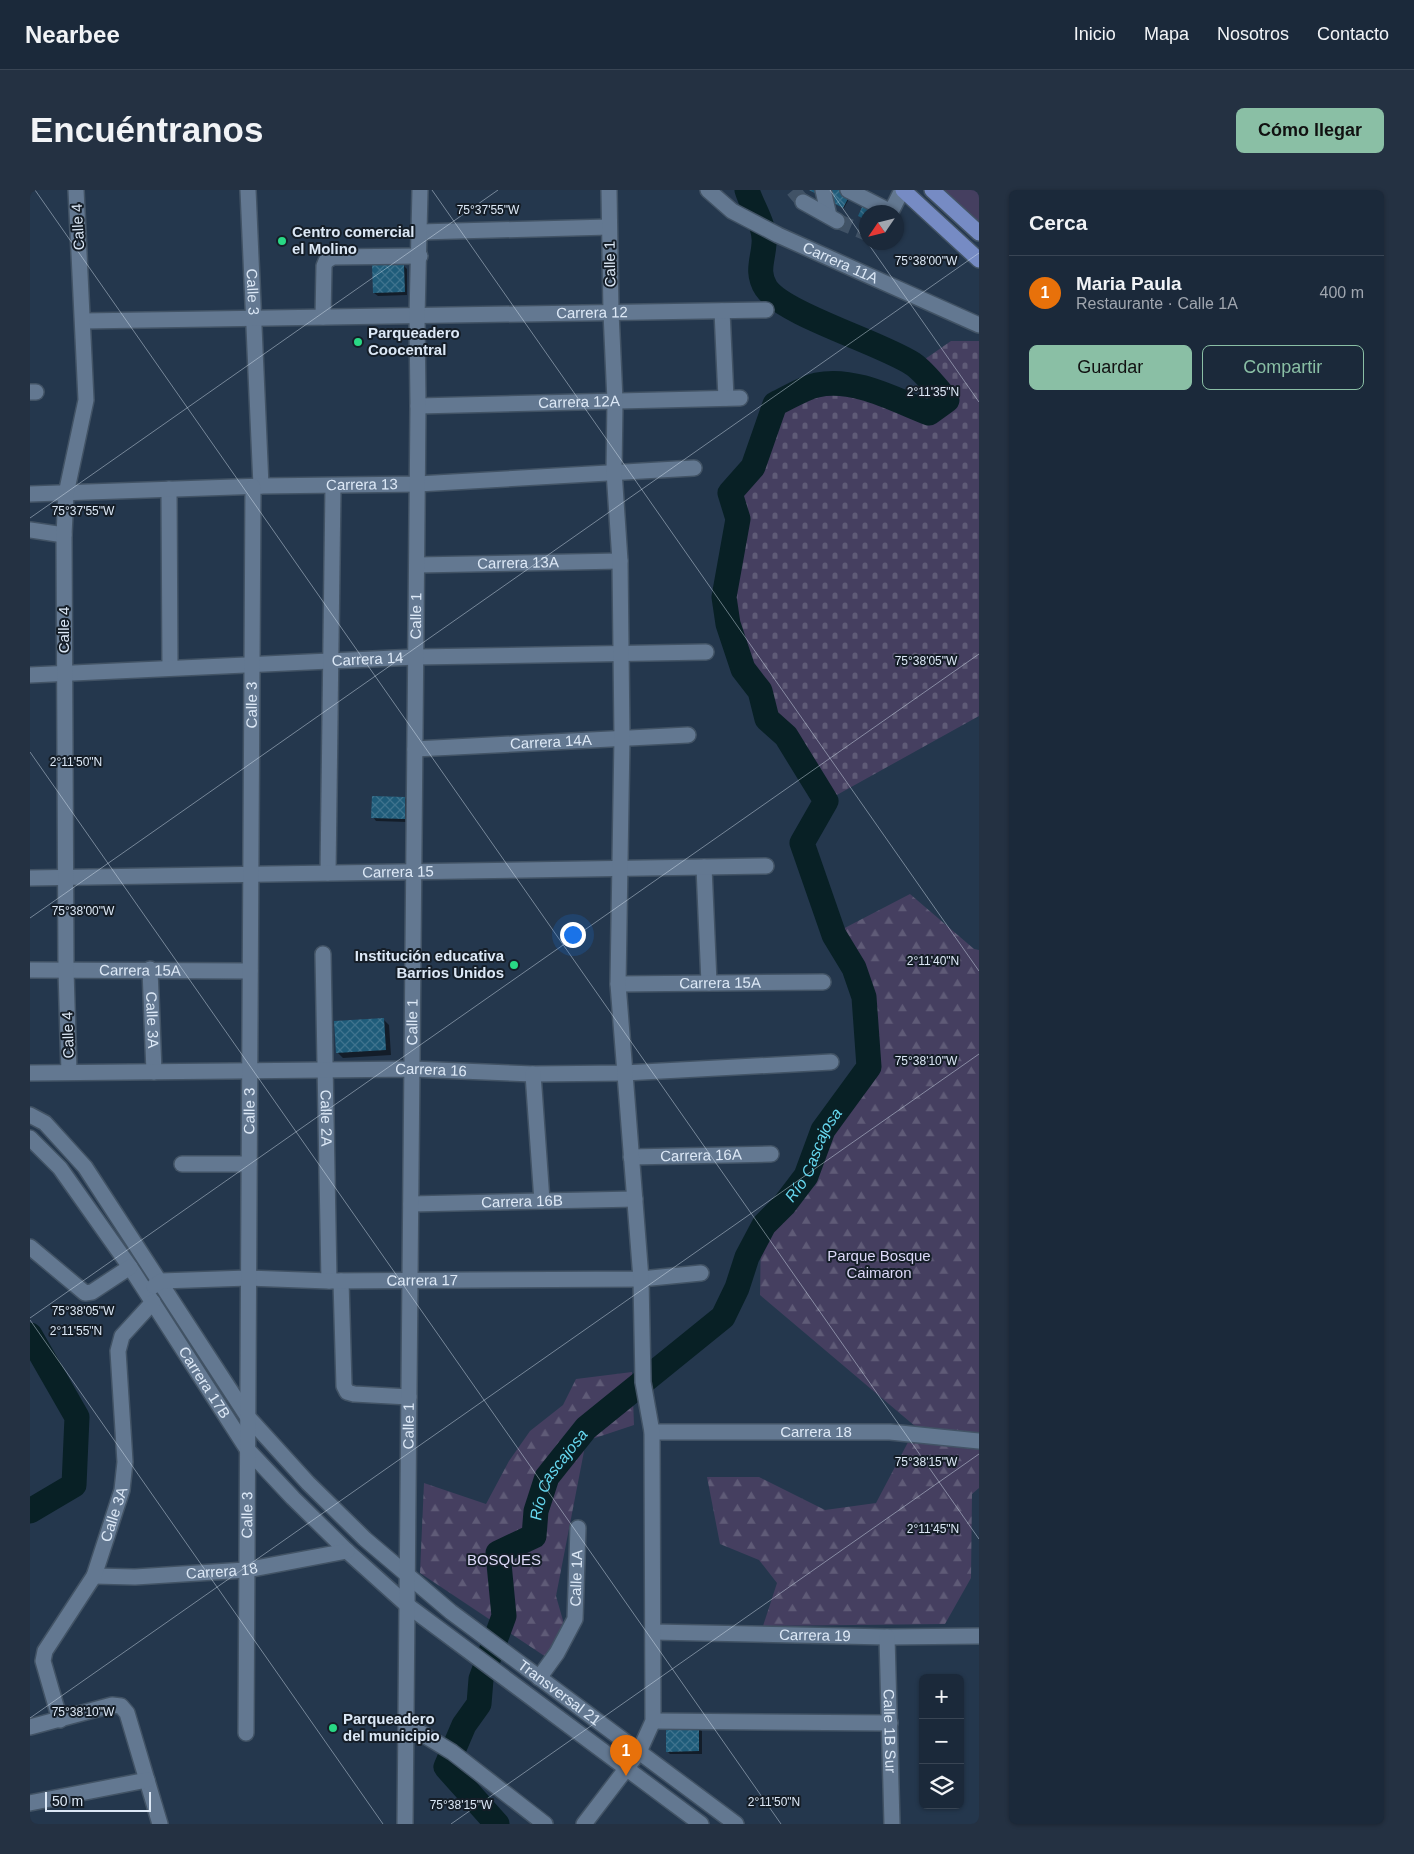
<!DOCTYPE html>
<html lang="es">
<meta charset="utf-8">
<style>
:root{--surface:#1b293a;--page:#243142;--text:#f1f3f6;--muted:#a0a6af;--line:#394554;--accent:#8abfa5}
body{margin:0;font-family:Helvetica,sans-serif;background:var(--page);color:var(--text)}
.controls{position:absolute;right:15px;bottom:15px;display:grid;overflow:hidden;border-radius:8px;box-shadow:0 1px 4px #0004}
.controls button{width:45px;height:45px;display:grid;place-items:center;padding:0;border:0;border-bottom:1px solid var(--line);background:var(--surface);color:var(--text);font:25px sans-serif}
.compass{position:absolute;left:829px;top:15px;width:45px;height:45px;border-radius:50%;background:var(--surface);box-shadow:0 1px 4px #0004;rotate:235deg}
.scale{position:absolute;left:15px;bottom:12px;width:106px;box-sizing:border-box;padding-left:5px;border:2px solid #dce8f6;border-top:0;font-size:14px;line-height:18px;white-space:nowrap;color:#dce8f6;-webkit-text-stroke:4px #151e28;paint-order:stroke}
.you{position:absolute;left:542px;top:744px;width:18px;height:18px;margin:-12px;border:4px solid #fff;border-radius:50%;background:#1a73e8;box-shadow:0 0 0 8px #1a73e833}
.badge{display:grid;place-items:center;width:32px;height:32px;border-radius:50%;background:var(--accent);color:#fff;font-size:16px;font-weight:700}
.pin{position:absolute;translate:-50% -41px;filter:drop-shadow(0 1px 2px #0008)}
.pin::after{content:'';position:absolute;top:26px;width:18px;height:15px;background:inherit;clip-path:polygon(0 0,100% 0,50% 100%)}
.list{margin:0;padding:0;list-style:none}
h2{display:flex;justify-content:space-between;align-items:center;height:65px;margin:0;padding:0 20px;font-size:21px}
h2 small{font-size:16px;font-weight:400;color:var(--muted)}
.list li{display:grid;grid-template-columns:32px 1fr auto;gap:15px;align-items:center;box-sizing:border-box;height:75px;padding:0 20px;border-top:1px solid var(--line)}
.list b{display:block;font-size:19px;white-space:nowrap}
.list p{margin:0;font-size:16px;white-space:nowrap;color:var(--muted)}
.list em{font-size:16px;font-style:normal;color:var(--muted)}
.actions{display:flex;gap:10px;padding:15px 20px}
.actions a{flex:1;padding:11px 0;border:1px solid var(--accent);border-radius:8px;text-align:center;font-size:18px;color:var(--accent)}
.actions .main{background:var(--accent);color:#111}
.icon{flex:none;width:28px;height:28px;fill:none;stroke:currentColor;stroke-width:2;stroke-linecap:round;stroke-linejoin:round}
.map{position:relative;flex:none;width:949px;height:1634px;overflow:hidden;border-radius:8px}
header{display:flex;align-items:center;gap:30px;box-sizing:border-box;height:70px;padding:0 25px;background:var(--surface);border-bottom:1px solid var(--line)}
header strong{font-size:24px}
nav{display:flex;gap:28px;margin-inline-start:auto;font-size:18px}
.intro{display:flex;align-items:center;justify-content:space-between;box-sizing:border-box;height:120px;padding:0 30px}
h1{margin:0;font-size:35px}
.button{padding:12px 22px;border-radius:8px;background:var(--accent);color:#111;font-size:18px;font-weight:700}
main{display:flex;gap:30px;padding:0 30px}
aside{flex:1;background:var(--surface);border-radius:8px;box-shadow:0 1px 4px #0004}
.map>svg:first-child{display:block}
.forest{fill:url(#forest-firs)}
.cemetery{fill:url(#cemetery-stones)}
.pitch{fill:#453f60}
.shadow{fill:#0007}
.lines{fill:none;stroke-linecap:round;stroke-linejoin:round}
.river{stroke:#082025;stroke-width:25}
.building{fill:url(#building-cross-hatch)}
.minor-tunnel{stroke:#405266;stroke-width:15;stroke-dasharray:15 8;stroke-linecap:butt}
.minor-casing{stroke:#425365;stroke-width:18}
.major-casing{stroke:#425365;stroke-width:18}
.minor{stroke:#637891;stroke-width:15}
.major{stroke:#768bc4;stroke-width:15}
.ticks{fill:none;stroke:#dce8f6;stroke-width:1;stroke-opacity:0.45}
.poi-dot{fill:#29d885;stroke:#151e28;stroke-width:2}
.labels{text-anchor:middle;stroke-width:4;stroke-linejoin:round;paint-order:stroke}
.street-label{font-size:15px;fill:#dce8f6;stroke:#151e28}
.poi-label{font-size:15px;font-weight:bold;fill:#dce8f6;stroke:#151e28;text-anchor:start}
.park-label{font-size:15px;fill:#dcd9f8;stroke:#151e28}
.water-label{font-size:16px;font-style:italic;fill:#66d7ef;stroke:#151e28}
.ticks-label{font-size:12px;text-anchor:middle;fill:#dce8f6;stroke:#151e28;stroke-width:4;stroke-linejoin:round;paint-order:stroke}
</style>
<header>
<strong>Nearbee</strong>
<nav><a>Inicio</a><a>Mapa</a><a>Nosotros</a><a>Contacto</a></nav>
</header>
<div class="intro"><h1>Encuéntranos</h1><a class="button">Cómo llegar</a></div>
<main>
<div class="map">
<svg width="949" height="1634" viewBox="0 0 949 1634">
<defs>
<pattern id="forest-firs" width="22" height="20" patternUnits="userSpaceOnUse" patternTransform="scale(1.25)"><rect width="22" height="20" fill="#453f60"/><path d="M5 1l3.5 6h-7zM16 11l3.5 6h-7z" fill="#5f5b77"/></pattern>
<pattern id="cemetery-stones" width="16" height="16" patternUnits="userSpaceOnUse" patternTransform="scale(1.25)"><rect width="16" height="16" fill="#453f60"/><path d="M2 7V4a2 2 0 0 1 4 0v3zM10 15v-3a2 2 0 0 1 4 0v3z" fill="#5f5b77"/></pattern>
<pattern id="building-cross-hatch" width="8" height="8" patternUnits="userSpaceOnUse" patternTransform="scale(1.25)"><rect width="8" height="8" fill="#1f5c7a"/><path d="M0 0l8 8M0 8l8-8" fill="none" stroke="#3f738e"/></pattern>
</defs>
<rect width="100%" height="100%" fill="#24374d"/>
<path class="forest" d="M880,704L944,759L949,760V1298L942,1304L941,1388L915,1434L733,1436L747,1393L729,1370L690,1354L677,1287H729L795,1320L846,1313L886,1237L730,1105L731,1043L785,995L795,947L847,877L840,852V806L805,743Z
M602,1182L604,1235L556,1251L526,1406L534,1434L516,1467L390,1383L394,1293L456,1314L479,1271L500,1241L533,1215L546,1189Z"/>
<path class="cemetery" d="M921,151H949V526L796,611L756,546L737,529L730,501L713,479L698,434L694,407L708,329L700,303L723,277L745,214C758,208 773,198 787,195C826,187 864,211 899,223L917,210L885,176Z"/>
<path class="pitch" d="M902,0H949V43Z"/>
<path class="shadow" d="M780,0H809L820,7L814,18Z
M374,76L377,79V105L348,106L344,103Z
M375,608L378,612L377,632L346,631L343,627Z
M354,830L359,835L361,865L313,868L308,863Z
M668,1538L672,1541V1564H640L637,1561Z"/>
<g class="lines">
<g class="river">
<path d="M0,1145L47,1227L44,1295L0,1321"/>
<path id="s1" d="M467,1634L416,1577L434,1535L449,1514L451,1489L474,1426L468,1363L504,1346L506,1321L517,1287L556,1238L693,1127L707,1098L717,1067L734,1035L754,1015L776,986L793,940L839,877L834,807L824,778L804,745L772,653L796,611L756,546L737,529L730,501L713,479L698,434L694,407L708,329L700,303L723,277L745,214C758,208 773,198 787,195C825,187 865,210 899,223L917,210C907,199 896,183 883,174C851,153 753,124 736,98C726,82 733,70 734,54C736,36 722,17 717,0"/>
</g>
</g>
<path class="building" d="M779,0H812L820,5L813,18Z
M833,15L847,22H836V30L828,26Z
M342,74L374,75L375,102L343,103Z
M342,606L375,607V629L341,628Z
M354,828L356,860L306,863L304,831Z
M669,1536V1561L636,1562V1537Z"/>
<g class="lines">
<path class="minor-tunnel" d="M763,0L773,12
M807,31L836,43"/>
<g class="minor-casing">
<g id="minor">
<path id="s2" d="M218,0L231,296"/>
<path id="s3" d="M678,0L702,21L748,45L949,135"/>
<path d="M793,0L799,26"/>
<path d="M818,0L861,22"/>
<path d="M773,12L807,31"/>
<path d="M861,22L872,0"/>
<path d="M390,42L579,37"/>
<path d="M692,121L696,208"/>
<path d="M293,127L294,76L296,71L303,67L390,66"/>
<path id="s4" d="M53,131L736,120"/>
<path d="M0,202H6"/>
<path id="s5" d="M388,216L710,208"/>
<path d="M139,299L140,478"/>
<path id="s6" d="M0,304L231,296L388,294L664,278"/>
<path d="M0,340L34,345"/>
<path id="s7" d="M387,375L590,371"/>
<path id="s8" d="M0,485L386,467L676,462"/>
<path id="s9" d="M385,559L658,545"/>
<path d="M674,677L679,793"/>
<path d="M298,683L303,296"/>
<path id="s10" d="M0,688L736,676"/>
<path id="s11" d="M293,764L299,1091"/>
<path id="s12" d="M120,779L124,882"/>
<path id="s13" d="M0,780L220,781"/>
<path id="s14" d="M588,794L793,792"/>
<path d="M39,882L36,780L34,345L36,304L56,210L46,0"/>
<path id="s15" d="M0,883L382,879L503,884L594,883L801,872"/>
<path d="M503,884L512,1011"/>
<path id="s16" d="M0,925L15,933L55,977L217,1226L278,1293L335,1349L421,1422L706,1634"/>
<path id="s17" d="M0,948L30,978L100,1077L217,1259L263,1308L317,1361L377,1415L671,1634"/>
<path id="s18" d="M601,967L741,964"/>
<path d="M152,974H219"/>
<path id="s19" d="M381,1014L605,1009"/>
<path d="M0,1057L55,1103L62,1102L100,1077"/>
<path d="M311,1091L314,1196L317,1202L324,1204L379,1207"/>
<path id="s20" d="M124,1096L131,1091L218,1088L299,1091L611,1089L671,1083"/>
<path id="s21" d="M622,1242H860L949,1251"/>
<path id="s22" d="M64,1386L105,1387L216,1380L317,1361"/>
<path id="s23" d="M623,1442L857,1447L949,1446"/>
<path id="s24" d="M857,1447L862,1634"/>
<path id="s25" d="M509,1488L527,1463L545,1429L548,1338"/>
<path id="s26" d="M30,1530L13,1471L15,1461L64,1386L92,1300L95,1272L88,1161L92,1146L123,1112"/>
<path d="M623,1531L860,1533"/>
<path d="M376,1534L422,1562L515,1634"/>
<path d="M0,1537L82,1515L91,1516L97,1523L130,1634"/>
<path id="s27" d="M216,1543L223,297"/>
<path d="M0,1613L117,1590"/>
<path id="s28" d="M375,1634L388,216L387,126L390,0"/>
<path d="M554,1634L609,1562L623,1531L622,1242L613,1192L611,1089L588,794L592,548L590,371L584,281L585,211L581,122L579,0"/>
</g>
</g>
<g class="major-casing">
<path id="major" d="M873,0L949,70
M902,0L949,43"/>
</g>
<use href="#minor" class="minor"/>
<use href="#major" class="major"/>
</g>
<path class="ticks" d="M5,0L949,1349M402,0L949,781M800,0L836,52M837,52L949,212M0,328L468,0M0,562L751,1634M0,728L949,63M0,1128L949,464M0,1130L353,1634M0,1528L949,864M421,1634L949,1264"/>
<g class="poi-dot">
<circle cx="252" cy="51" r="5"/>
<circle cx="328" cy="152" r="5"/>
<circle cx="484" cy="775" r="5"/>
<circle cx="303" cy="1538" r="5"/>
</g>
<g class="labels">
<g class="street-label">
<text transform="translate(48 37) rotate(-93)" y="5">Calle 4</text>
<text transform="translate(580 74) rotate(-91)" y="5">Calle 1</text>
<text dy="5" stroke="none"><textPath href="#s3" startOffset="152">Carrera 11A</textPath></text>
<text dy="5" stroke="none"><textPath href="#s2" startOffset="102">Calle 3</textPath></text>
<text dy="5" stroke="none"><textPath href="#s4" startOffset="509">Carrera 12</textPath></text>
<text dy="5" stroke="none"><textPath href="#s5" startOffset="161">Carrera 12A</textPath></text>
<text dy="5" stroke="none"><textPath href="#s6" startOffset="332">Carrera 13</textPath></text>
<text dy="5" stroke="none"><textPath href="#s7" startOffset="101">Carrera 13A</textPath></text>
<text dy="5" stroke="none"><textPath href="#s28" startOffset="1208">Calle 1</textPath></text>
<text transform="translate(34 440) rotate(-90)" y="5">Calle 4</text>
<text dy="5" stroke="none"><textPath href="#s8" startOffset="338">Carrera 14</textPath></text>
<text dy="5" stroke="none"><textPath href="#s27" startOffset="1028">Calle 3</textPath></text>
<text dy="5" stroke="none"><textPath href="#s9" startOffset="136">Carrera 14A</textPath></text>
<text dy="5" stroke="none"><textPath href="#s10" startOffset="368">Carrera 15</textPath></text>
<text dy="5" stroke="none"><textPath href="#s13" startOffset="110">Carrera 15A</textPath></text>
<text dy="5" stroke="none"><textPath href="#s14" startOffset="102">Carrera 15A</textPath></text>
<text dy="5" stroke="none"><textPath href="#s12" startOffset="51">Calle 3A</textPath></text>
<text dy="5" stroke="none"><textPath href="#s28" startOffset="802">Calle 1</textPath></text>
<text transform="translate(38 845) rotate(-92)" y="5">Calle 4</text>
<text dy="5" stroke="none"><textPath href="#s15" startOffset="401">Carrera 16</textPath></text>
<text dy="5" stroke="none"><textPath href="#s27" startOffset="622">Calle 3</textPath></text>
<text dy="5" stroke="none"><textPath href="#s11" startOffset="164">Calle 2A</textPath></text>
<text dy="5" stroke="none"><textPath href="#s18" startOffset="70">Carrera 16A</textPath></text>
<text dy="5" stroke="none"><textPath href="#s19" startOffset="111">Carrera 16B</textPath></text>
<text dy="5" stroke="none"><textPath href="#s20" startOffset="270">Carrera 17</textPath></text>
<text dy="5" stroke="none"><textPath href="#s17" startOffset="301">Carrera 17B</textPath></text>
<text dy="5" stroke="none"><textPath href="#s28" startOffset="398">Calle 1</textPath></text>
<text dy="5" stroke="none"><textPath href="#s21" startOffset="164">Carrera 18</textPath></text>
<text dy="5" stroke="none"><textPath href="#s26" startOffset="226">Calle 3A</textPath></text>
<text dy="5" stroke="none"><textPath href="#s27" startOffset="218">Calle 3</textPath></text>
<text dy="5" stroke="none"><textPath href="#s22" startOffset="128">Carrera 18</textPath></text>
<text dy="5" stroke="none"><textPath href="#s25" startOffset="110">Calle 1A</textPath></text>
<text dy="5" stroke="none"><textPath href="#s23" startOffset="162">Carrera 19</textPath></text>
<text dy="5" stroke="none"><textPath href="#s16" startOffset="792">Transversal 21</textPath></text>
<text dy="5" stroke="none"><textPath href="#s24" startOffset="94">Calle 1B Sur</textPath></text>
</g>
<g class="poi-label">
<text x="262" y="47">Centro comercial<tspan x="262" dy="17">el Molino</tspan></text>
<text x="338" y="148">Parqueadero<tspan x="338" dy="17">Coocentral</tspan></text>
<text x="474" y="771" text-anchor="end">Institución educativa<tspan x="474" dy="17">Barrios Unidos</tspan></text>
<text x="313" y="1534">Parqueadero<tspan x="313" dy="17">del municipio</tspan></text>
</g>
<g class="park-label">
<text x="849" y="1071">Parque Bosque<tspan x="849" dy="17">Caimaron</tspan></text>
<text x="474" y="1375">BOSQUES</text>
</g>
<g class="water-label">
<text dy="6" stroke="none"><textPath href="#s1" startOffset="831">Río Cascajosa</textPath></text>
<text dy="6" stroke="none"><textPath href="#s1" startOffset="411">Río Cascajosa</textPath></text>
</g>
</g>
<g class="ticks-label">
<text x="458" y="24">75°37'55"W</text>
<text x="896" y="75">75°38'00"W</text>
<text x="903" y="206">2°11'35"N</text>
<text x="53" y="325">75°37'55"W</text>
<text x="896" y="475">75°38'05"W</text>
<text x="46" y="576">2°11'50"N</text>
<text x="53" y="725">75°38'00"W</text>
<text x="903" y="775">2°11'40"N</text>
<text x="896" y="875">75°38'10"W</text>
<text x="53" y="1125">75°38'05"W</text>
<text x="46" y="1145">2°11'55"N</text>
<text x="896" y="1276">75°38'15"W</text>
<text x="903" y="1343">2°11'45"N</text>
<text x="53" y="1526">75°38'10"W</text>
<text x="744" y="1616">2°11'50"N</text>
<text x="431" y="1619">75°38'15"W</text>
</g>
</svg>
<div class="controls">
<button>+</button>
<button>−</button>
<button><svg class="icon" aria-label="layers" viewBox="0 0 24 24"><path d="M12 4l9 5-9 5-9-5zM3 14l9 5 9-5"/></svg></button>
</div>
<svg class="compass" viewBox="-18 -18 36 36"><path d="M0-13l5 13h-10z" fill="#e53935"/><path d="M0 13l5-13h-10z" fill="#a0a6af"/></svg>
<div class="scale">50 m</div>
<div class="you"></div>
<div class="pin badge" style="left:596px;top:1586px;background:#e8710a">1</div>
</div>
<aside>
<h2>Cerca<small></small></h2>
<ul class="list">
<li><span class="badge" style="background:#e8710a">1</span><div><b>Maria Paula</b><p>Restaurante · Calle 1A</p></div><em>400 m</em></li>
</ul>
<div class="actions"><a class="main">Guardar</a><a>Compartir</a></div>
</aside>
</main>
